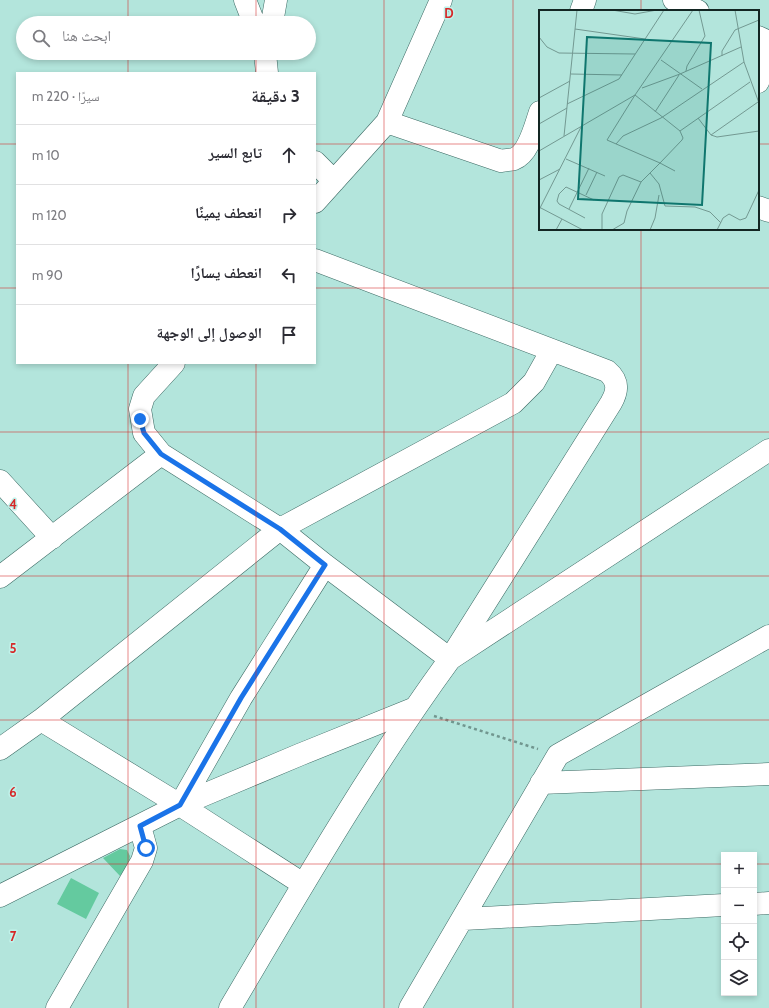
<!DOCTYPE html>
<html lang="ar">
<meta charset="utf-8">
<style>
:root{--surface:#fff;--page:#f7f7f7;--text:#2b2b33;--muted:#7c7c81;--line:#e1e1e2}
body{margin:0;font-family:Cabin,"Noto Naskh Arabic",sans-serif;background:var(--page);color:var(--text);direction:rtl}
.controls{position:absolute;right:12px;bottom:12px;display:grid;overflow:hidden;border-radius:0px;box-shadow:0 2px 6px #0003}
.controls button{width:36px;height:36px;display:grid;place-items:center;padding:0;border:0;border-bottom:1px solid var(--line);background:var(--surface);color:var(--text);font:20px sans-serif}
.stop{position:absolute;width:12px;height:12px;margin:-9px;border:3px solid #1a73e8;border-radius:50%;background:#fff}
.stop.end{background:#1a73e8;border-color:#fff;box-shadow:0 1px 4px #0008}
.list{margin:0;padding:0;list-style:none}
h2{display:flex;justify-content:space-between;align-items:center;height:52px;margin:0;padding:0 16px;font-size:17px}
h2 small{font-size:13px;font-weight:400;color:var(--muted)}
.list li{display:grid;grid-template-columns:26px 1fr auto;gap:12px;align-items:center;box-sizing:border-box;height:60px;padding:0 16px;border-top:1px solid var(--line)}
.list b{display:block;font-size:15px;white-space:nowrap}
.list em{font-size:13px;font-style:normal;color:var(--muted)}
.icon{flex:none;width:22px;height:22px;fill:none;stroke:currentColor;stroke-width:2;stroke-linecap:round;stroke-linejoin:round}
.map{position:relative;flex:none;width:769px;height:1008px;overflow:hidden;direction:ltr}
.search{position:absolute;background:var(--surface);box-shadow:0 2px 6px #0003;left:16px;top:16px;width:300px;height:44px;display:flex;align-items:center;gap:10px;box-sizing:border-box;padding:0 14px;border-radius:22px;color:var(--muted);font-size:15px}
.panel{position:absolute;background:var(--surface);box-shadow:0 2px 6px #0003;left:16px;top:72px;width:300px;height:292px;border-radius:0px;direction:rtl}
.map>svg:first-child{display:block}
.building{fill:#64ca9f}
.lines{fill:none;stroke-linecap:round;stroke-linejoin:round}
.minor-casing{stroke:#3c6a64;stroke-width:23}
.tertiary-casing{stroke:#3c6a64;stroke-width:23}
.path{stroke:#71968f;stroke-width:2.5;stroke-dasharray:3 3;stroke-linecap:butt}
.minor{stroke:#fff;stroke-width:22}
.tertiary{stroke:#fff;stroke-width:22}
.route{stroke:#1a73e8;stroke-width:5}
.grid{fill:none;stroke:#d62828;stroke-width:1;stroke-opacity:0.55}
.inset-road{fill:none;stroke:#739992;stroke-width:1}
.view{fill:#0f766e;fill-opacity:0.15;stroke:#0f766e;stroke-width:2}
.inset-edge{fill:none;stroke:#132623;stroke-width:2}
.grid-label{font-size:13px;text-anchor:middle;font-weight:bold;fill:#d62828;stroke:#c0f2ea;stroke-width:3;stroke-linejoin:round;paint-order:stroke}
</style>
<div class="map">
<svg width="769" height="1008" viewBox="0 0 769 1008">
<rect width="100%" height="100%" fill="#b3e5dc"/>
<path class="building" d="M120,849L127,850L130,856L129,865L120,876L103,858Z
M71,878L99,893L86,919L57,904Z"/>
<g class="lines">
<g class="minor-casing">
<path id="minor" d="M245,0L254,23
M674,0L698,11
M581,11L585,0
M272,23L276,0
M758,37L769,42
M265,53L267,73
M758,82L769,55
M387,122L501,161C505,160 510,160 514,159C529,154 535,126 540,112
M315,162L334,181
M315,202L387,122L441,0
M758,207L769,211
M174,363L144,396L140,409L144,433L161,454L280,529L325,565L450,659L611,403C618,391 619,381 607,371L315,260
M0,481L52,538
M0,577L161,454
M41,720L180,805L303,884
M0,749L41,720L280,529L513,403L534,382L552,350
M541,783L769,774
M180,805L241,698L325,565
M0,896L180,805L299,755L413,709
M754,904L769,903
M464,919L724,905
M57,1008L142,861L146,848L140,826
M410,1008L558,755L769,636"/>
</g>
<g class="tertiary-casing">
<path id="tertiary" d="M230,1008C300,890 369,770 450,659L769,450"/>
</g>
<path class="path" d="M434,716L538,749"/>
<use href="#minor" class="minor"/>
<use href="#tertiary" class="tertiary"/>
</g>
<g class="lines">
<path class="route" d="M140,419L144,433L161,454L280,529L325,565L241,698L180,805L140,826L146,848"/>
</g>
<path class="grid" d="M128,0V23M256,0V23M384,0V1008M513,0V1008M641,0V11M128,53V73M256,53V73M0,144H17M315,144H540M758,144H769M641,229V1008M0,288H17M315,288H769M128,363V1008M256,363V1008M0,432H769M0,576H769M0,720H769M0,864H724M754,864H769"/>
<g transform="translate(539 10)">
<rect width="220" height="220" fill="#b3e5dc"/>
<path class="inset-road" d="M73,0L96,4L118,0M196,0L205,52L220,93M36,19L106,29M0,27L8,37L20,43L96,44M183,46V41L196,20L220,10M122,50L163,79M147,61L148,56L166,26L160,0M32,64L83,65M103,78L141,64L202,37M0,88L31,71M28,94L80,69L125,0M116,102L140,65M159,108L172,125L178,127L220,121M0,114L28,98M141,121L211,72M172,125L219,92M25,126L38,0M77,134L84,126L122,108L205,52M0,141L96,85L154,0M27,149L66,166M111,163L120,174L126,196L156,197L171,202L182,213M0,170L21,159M47,185L58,162M0,197L44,220M30,199L50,158M0,200L42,117M46,208L20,194L18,191L20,184L27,177L55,190M17,220L23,209M63,220V204L80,167L84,165L102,172M73,220L85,213L88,201L102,172L121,153L143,130L144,128L141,121L96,85L68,130L121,153L136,161M111,220L116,208L120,185M178,220L184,208L190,204L201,210L207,208L220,180"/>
<path class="view" d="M48,27L172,33L163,195L39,189Z"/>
<rect width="220" height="220" class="inset-edge"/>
</g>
<g class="grid-label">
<text x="449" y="18">D</text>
<text x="13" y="509">4</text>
<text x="13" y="653">5</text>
<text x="13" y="797">6</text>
<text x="13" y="941">7</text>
</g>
</svg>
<div class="controls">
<button>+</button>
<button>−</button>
<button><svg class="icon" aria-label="locate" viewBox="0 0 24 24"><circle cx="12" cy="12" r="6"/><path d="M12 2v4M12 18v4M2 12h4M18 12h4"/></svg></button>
<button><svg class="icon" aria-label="layers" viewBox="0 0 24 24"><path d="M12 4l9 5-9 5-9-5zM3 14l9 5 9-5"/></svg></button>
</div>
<div class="stop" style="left:146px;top:848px"></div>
<div class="stop end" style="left:140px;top:419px"></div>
<div class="search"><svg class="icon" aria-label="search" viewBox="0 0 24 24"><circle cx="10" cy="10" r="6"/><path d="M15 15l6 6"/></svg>ابحث هنا</div>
<section class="panel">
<h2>3 دقيقة<small>سيرًا · 220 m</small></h2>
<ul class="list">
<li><svg class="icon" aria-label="ahead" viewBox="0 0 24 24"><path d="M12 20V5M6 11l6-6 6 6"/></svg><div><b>تابع السير</b></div><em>10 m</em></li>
<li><svg class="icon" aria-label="right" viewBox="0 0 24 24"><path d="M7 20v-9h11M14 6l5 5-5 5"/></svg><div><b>انعطف يمينًا</b></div><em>120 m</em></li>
<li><svg class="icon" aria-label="left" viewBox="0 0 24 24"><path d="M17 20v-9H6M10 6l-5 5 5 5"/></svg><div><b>انعطف يسارًا</b></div><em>90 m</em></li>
<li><svg class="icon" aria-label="arrive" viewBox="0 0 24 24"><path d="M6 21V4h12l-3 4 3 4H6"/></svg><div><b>الوصول إلى الوجهة</b></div></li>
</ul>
</section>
</div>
